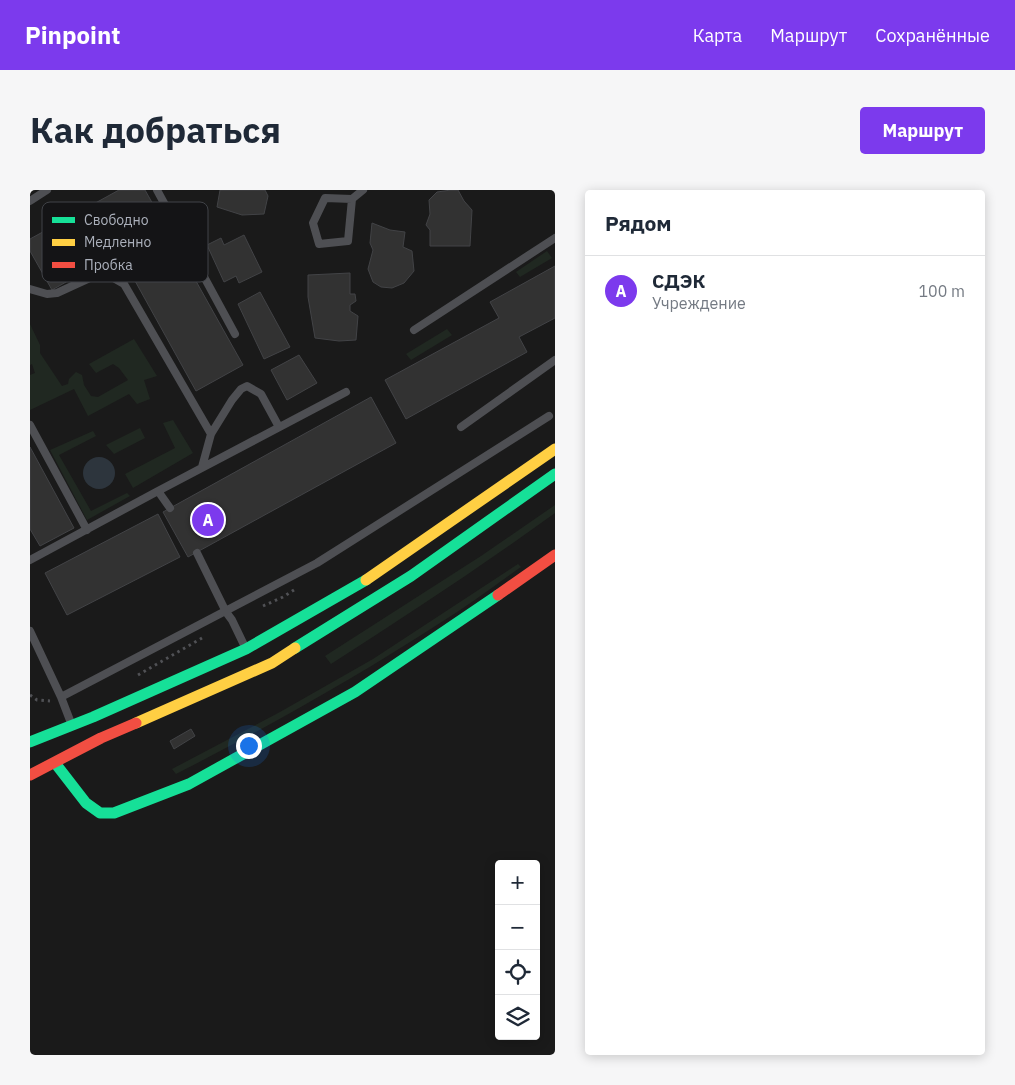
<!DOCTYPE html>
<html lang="ru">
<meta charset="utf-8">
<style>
:root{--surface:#fff;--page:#f6f6f7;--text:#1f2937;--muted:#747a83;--line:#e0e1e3;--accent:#7c3aed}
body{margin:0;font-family:"IBM Plex Sans",sans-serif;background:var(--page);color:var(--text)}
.controls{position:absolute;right:15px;bottom:15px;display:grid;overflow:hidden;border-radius:5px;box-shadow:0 2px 12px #0003}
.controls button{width:45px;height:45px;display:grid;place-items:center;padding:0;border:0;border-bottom:1px solid var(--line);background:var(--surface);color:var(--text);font:25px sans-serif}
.you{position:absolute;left:218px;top:555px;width:18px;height:18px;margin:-12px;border:4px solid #fff;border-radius:50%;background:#1a73e8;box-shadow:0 0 0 8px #1a73e833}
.badge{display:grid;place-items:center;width:32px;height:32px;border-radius:50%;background:var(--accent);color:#fff;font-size:16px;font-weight:700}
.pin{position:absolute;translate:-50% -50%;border:2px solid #fff;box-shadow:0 1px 5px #0006}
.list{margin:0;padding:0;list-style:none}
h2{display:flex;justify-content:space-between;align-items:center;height:65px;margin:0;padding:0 20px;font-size:21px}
h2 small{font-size:16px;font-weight:400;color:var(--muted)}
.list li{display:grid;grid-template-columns:32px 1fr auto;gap:15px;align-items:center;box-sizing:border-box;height:70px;padding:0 20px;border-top:1px solid var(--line)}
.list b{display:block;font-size:19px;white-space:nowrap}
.list p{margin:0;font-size:16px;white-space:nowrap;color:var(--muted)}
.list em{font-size:16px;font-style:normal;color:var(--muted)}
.icon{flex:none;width:28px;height:28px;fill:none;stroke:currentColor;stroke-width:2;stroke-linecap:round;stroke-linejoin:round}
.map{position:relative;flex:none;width:525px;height:865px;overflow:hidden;border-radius:5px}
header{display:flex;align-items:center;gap:30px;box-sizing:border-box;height:70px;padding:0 25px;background:var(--accent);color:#fff}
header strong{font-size:24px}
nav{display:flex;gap:28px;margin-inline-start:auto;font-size:18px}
.intro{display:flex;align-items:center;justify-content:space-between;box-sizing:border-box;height:120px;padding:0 30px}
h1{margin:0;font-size:35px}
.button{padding:12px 22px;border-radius:5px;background:var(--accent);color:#fff;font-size:18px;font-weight:700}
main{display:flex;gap:30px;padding:0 30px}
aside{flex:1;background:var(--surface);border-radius:5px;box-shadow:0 2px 12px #0003}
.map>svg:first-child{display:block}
.green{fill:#202821}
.water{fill:#2d353d}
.building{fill:#323232;stroke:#424346}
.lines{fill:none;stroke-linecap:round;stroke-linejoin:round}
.path{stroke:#505155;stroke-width:3;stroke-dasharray:2.5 4;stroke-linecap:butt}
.lane{stroke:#4e4f53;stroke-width:8}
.fast{stroke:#16e098;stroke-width:11}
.slow{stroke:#ffcf43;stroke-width:11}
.jam{stroke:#f24e42;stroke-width:11}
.key{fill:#141416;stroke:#414348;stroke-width:1}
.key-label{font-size:14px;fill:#abb0bb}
</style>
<header>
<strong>Pinpoint</strong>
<nav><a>Карта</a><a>Маршрут</a><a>Сохранённые</a></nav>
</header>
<div class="intro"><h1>Как добраться</h1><a class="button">Маршрут</a></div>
<main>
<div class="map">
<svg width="525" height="865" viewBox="0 0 525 865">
<rect width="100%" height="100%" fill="#1a1a1a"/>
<path class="green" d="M517,61L522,68L490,87L486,82Z
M0,134L10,155V163L32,196L38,194L39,189L46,182L52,185L54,195L61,206L68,207L98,190L89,178L83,174L66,183L59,174L104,149L127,186L114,190L120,209L107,214L99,204L58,226L44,199L0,220V185L5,183L2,174L0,175Z
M417,139L422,145L381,170L376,164Z
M143,230L163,263L103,298L95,284L145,258L133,233Z
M110,238L115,248L84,264L76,255Z
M63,241L66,246L29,265L61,321L97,303L100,306L57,330L20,260Z
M525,315V323C452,376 377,425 301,474L295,466L451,366Z
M488,374L491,377C464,396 438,416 410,433C325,488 236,538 146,584L142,579L250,522L343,469Z"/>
<path class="water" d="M53 283a16 16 0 1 1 32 0a16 16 0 1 1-32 0Z"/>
<path class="building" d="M89,0H115L213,175L166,201L89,62L22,100L0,61V49Z
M190,0H235L238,6L234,24L212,25L187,17Z
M421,0H428L434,11L442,20L440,56H400V40L396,35L400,24L399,10L407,2Z
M342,33L360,40L375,42L373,57L382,61L384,81L374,93L362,98L351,97L343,92L338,79L343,60L340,53Z
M214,45L232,82L209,93L206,86L194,92L177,55L191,48L194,55Z
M525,76V128L489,147L497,162L376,229L355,190L469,128L460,112Z
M320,83V104H325L326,111L320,115V121L328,126L326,150L309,151L285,148L278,107V85Z
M230,102L260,157L234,169L208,114Z
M269,165L287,193L257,210L241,180Z
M341,207L366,253L158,367L133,322Z
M0,257L44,338L10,356L0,339Z
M128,324L150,367L37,425L15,383Z
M161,539L165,546L144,559L140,551Z"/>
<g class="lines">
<path class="path" d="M233,416L253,407L267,398
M108,485L172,448
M0,505L7,510L20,511"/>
<path class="lane" d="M127,0L205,144
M322,9L318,51L289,54L283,33L295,8L322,9L333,0
M0,11L17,0
M0,99L17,104L27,103L64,86H80L94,94L181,244
M384,140L525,48
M0,235L57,340
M431,237L525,170
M172,277L181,244L202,210L211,199L217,196L231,204L249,237
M140,318L128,301L316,202
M167,363L196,422L202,430L215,457
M0,370L128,301
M0,441L31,507L41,533
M31,507L287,373L519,226"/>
<path class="fast" d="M265,458L381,386L525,284
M0,552L63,527L216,459L336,390
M25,573L56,613L70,623H84L159,594L325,502L468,405"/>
<path class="slow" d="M336,390L525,259
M106,533L242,473L265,458"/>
<path class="jam" d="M468,405L525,365
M0,585L71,548L106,533"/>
</g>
<rect x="12" y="12" width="166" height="80" rx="8" class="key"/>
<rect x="22" y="27" width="23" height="6" fill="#16e098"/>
<rect x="22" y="49" width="23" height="7" fill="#ffcf43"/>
<rect x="22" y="72" width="23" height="6" fill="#f24e42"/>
<g class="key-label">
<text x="54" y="35">Свободно</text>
<text x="54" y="57">Медленно</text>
<text x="54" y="80">Пробка</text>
</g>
</svg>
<div class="controls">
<button>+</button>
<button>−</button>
<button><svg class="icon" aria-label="locate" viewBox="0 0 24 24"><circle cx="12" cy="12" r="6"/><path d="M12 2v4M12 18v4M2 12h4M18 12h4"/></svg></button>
<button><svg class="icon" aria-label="layers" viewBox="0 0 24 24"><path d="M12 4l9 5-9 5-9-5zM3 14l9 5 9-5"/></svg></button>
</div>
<div class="you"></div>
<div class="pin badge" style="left:178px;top:330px">A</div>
</div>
<aside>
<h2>Рядом<small></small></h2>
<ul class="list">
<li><span class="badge">A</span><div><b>СДЭК</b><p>Учреждение</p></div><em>100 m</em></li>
</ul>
</aside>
</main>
